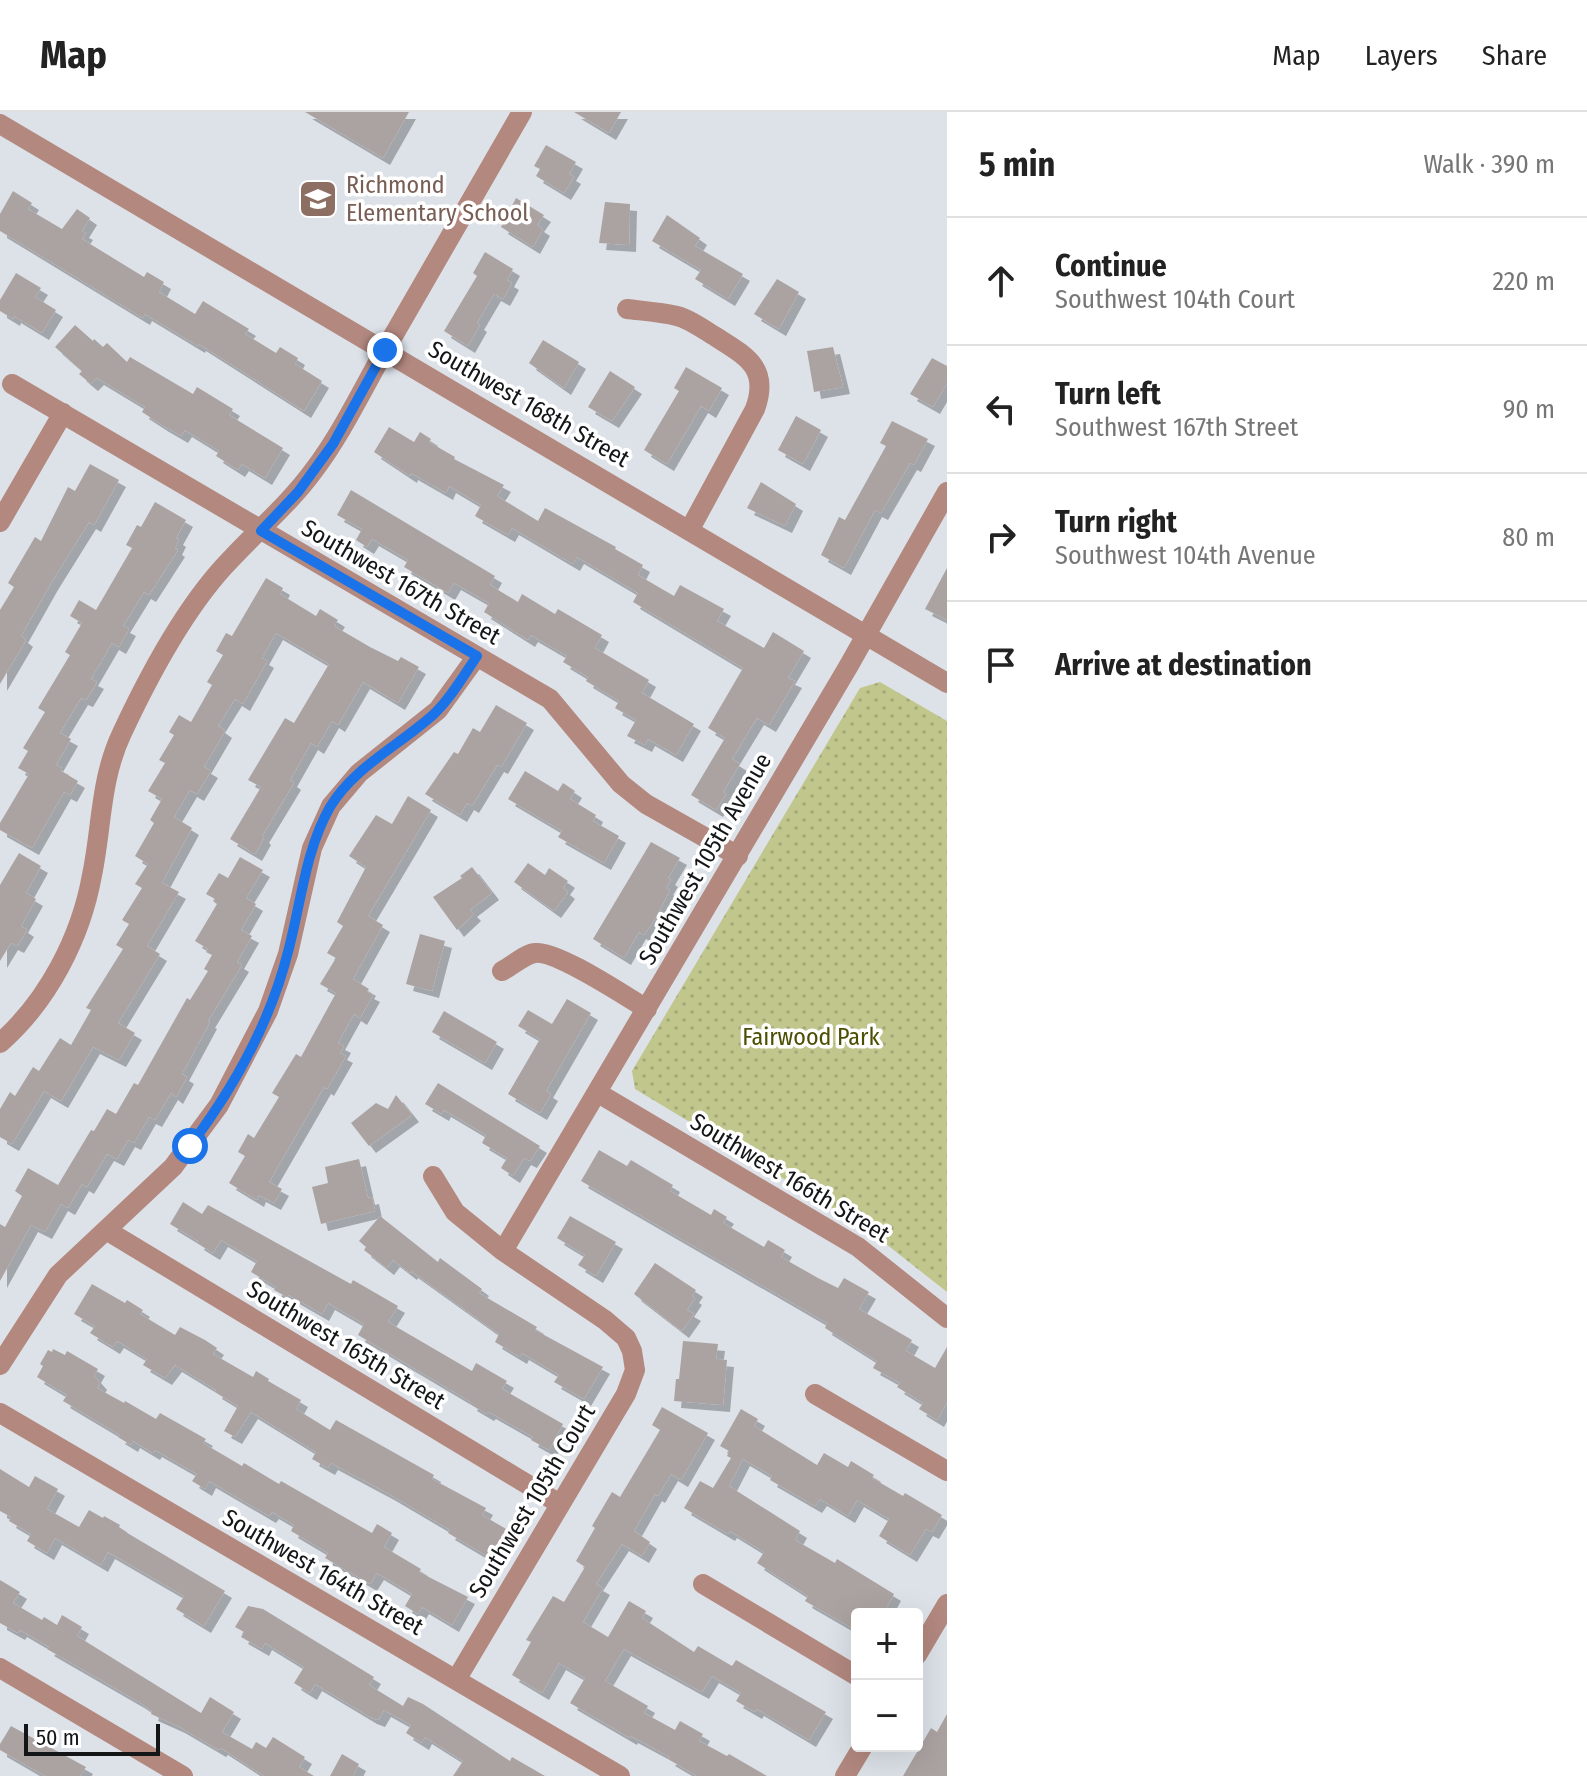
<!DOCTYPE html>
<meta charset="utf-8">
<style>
:root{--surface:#fff;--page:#f2f2f2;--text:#222;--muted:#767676;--line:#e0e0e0}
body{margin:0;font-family:"Fira Sans Condensed",sans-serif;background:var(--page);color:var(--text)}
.controls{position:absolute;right:24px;bottom:24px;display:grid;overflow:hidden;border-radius:8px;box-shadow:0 8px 32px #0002}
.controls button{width:72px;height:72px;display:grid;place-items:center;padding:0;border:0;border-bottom:2px solid var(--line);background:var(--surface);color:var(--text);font:40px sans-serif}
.scale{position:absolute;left:24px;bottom:20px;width:136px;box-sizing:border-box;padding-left:8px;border:4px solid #131517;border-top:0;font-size:22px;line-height:28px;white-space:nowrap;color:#131517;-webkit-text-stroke:6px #fff;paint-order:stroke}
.stop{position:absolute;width:24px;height:24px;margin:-18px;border:6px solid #1a73e8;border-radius:50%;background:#fff}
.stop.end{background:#1a73e8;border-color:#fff;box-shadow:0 2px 8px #0008}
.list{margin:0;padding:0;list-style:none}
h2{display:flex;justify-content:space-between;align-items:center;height:104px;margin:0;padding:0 32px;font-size:34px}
h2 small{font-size:26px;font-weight:400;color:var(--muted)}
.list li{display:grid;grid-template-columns:52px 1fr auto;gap:24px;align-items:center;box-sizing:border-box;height:128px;padding:0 32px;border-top:2px solid var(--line)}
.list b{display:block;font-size:30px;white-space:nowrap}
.list p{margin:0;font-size:26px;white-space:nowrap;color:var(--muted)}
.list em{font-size:26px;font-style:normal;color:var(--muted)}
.icon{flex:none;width:44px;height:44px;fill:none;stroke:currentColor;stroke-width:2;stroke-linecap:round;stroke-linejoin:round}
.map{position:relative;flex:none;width:947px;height:1664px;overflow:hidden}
header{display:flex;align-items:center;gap:48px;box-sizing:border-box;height:112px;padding:0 40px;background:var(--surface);border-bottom:2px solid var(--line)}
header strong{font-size:38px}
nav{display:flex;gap:44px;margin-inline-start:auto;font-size:28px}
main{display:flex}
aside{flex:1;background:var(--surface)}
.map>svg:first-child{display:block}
.park{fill:url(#park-dots)}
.building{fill:#aba3a1;filter:url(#shadow)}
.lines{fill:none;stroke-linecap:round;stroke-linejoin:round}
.minor{stroke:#b2887f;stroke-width:20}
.tertiary{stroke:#b2887f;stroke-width:20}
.route{stroke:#1a73e8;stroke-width:10}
.labels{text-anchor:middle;stroke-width:7;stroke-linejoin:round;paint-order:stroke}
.education-label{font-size:24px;fill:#785e54;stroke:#fff;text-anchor:start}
.street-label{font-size:24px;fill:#131517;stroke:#fff}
.park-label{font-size:24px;fill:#4c4f03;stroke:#fff}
</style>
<header>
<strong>Map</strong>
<nav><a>Map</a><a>Layers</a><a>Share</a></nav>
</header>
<main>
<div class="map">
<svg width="947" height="1664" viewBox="0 0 947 1664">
<defs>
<pattern id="park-dots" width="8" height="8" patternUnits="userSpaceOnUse" patternTransform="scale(2)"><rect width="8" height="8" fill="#c1c68d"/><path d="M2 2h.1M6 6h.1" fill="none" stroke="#a5a979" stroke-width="1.8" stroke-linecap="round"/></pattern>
<filter id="shadow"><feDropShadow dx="7" dy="7" stdDeviation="0" flood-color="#0004"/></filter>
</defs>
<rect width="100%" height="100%" fill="#dde2e9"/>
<path class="park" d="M880,570L947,609V1180L867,1117L635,977L632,959L860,576Z"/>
<path class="building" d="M305,0H409L383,46Z
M574,0H621L609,21Z
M546,33L576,50L569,62L574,65L564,81L536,64L540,57L534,54Z
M13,79L32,91L28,97L62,117L77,97L90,106L82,119L86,121L82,127L144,165L147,160L164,170L159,180L195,202L203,189L249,217L245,222L276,241L280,235L298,246L295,252L322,269L304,299L199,232L198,234L145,202L143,206L0,119V102Z
M516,86L544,103L537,113L543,117L533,135L501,115Z
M605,90L630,92L629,133L599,131Z
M667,103L700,126L695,134L743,162L728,187L695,167L701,158L652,129Z
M485,140L513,157L507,168L512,171L503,187L494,182L477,211L480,213L468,234L444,219L477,164L473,161Z
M16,161L41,176L35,185L56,198L42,221L14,204L13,207L0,199V188Z
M777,167L799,180L779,217L754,202Z
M75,213L93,229L94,227L103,235L107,231L127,250L130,245L193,282L197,275L233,297L229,303L283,336L265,366L242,352L238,358L216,344L219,339L185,318L181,324L162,313L142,300L145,295L97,266L91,272L79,262L82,259L55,235Z
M543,228L579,250L564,276L529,251Z
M833,235L843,275L814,280L807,239Z
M932,246L947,254V271L933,295L910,282Z
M686,255L722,276L709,299L701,294L667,352L644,338L679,279L674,276Z
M610,259L635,275L612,309L588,295Z
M796,304L821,318L803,352L778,338Z
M892,309L928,327L914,353L910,351L881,401L875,398L844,456L821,443L839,405L845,408L886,334L880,331Z
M389,315L414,330L420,320L431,327L429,330L455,345L454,347L504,373L497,384L538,409L545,396L616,435L615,437L643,453L638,463L674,484L680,473L724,497L717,509L764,536L773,520L804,539L788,566L795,569L769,613L757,606L732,647L740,652L723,680L726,682L716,698L691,683L725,626L708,616L743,556L633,490L638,481L577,445L573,452L512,416L508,423L475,404L481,393L449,374L446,381L411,361L410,364L374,340Z
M90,352L119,368L94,413L89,410L51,471L21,524L26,528L0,572V498L14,475L8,471L35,425L41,429L68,375L75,379Z
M761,370L796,392L785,414L747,396Z
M351,378L495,464L490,473L518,490L522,482L555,502L558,497L602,523L595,536L649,568L642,581L694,612L676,643L648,627L645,633L627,624L636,608L615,596L619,589L586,569L588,565L563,550L567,544L531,523L528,528L484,500L489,491L454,471L448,481L404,455L408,448L372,427L367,435L356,428L362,417L337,403Z
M155,390L186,408L176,426L179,428L175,436L178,438L149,483L144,480L123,514L129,517L119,535L112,531L91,567L97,570L86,588L81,586L60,621L71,627L56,653L62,656L61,659L78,669L70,683L64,680L32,736L0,718V711L29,662L18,656L28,639L23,636L45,600L38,596L70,543L65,540L82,511L70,504L79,488L96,498L132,436L126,433L137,413L141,415Z
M947,456V508L925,497Z
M266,466L283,476L280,482L316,504L320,497L338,508L334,514L370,535L398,549L401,545L419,555L398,591L363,570L338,613L332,609L317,635L311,631L290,668L294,671L262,724L264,726L255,742L230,727L261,675L248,668L285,606L294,611L329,552L276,521L262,546L267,549L243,592L235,587L218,614L225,619L204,655L211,659L197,682L190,678L174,705L192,716L162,771L179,780L147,834L160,842L118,911L135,921L119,948L93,935L61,989L44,979L12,1032L0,1025V997L10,980L15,984L33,955L39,959L60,926L71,933L91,898L86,896L123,837L116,833L129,812L122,808L142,776L135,772L148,752L135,744L154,711L150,708L162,687L148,679L165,651L159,648L174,623L169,620L179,603L191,610L212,573L207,570L223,543L216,539L226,521L232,524Z
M496,593L527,611L501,655L497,653L472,694L467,691L460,703L425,682L454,640L458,642L473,616L480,620Z
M525,659L558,679L563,671L575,679L570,687L596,703L593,709L619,724L604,751L558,725L562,719L508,687Z
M408,684L431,698L368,804L383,813L353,867L369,877L367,880L373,883L360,906L354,902L338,931L344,934L340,941L346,944L327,977L324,975L269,1070L282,1077L274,1091L259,1083L257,1088L229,1071L245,1044L238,1040L248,1022L254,1026L279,985L272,981L296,942L301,945L336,881L320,872L336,846L327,841L343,814L337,810L366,755L349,744L376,703L392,712Z
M651,730L680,746L668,766L671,768L666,776L670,778L655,807L644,823L639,820L624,846L593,827Z
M19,741L41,754L26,781L36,787L21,814L27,818L17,834L11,831L0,849V773Z
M240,745L263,758L246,786L256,792L241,818L252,824L237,850L242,853L208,909L210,910L182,962L187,965L176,985L171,981L155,1008L149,1005L134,1031L128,1028L117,1047L107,1042L87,1075L82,1072L68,1096L61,1092L45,1120L31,1113L0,1169V1112L5,1115L22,1084L15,1079L28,1056L58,1073L91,1018L94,1019L107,997L116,1002L134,971L138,973L187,886L190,888L208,859L204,857L212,843L206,840L208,837L195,829L217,792L214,790L215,787L206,782L219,761L228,766Z
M528,751L545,763L549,756L568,769L563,776L568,780L554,799L514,770Z
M472,755L492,781L470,798L474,802L457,818L433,785L462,766L460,764Z
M420,822L445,829L432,879L406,872Z
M567,887L591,901L546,979L551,982L540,1001L508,982L540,927L518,914L528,898L552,912Z
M444,899L497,930L485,951L432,920Z
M438,971L540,1034L530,1049L524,1046L513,1064L501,1056L507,1046L482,1031L486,1023L444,998L442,1002L425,992Z
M396,983L412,1003L369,1034L351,1011L376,991L388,997Z
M599,1038L627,1054L631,1048L661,1066L673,1073L670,1079L711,1103L714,1097L727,1105L723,1111L764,1135L768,1128L785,1138L781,1145L818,1166L838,1176L844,1166L869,1180L859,1197L912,1228L906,1239L935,1256L947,1235V1290L937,1308L919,1297L923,1291L897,1275L900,1271L873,1256L877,1249L825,1216L827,1211L581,1069Z
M359,1047L368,1086L372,1085L375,1099L321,1112L312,1075L328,1071L325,1055Z
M183,1090L202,1102L208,1093L351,1172L353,1168L398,1194L388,1210L472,1259L476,1251L507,1269L502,1277L563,1312L549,1338L531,1328L533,1325L489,1300L487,1302L470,1292L471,1290L358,1223L364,1212L328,1191L322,1202L289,1183L287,1185L274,1178L276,1175L251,1160L257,1149L221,1128L213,1141L197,1131L198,1129L170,1112Z
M380,1104L438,1150L440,1146L482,1177L479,1181L537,1215L535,1218L603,1255L584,1287L554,1270L559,1263L522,1241L520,1245L495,1230L499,1222L411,1159L410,1161L393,1148L387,1156L364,1138L366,1135L359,1129Z
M570,1104L616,1130L596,1164L578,1153L585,1143L557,1126Z
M655,1151L696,1178L692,1184L695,1186L687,1198L694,1202L682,1219L634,1182Z
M92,1172L125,1191L127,1188L143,1198L140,1202L175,1223L180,1215L205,1228L217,1236L213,1242L253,1265L256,1259L269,1267L268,1269L301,1288L296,1297L330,1318L336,1308L434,1363L432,1367L486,1396L482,1403L508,1418L492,1447L448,1421L450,1418L389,1382L331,1351L328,1356L312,1347L316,1340L251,1300L235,1325L224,1319L238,1294L215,1280L216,1278L175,1253L165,1266L143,1253L147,1247L117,1229L113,1235L90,1221L95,1214L74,1202Z
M683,1229L718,1232L716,1247L727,1248L723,1293L674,1289L676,1267H679Z
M53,1237L65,1243L67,1239L98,1257L94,1264L100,1271L97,1276L124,1291L125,1289L156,1307L160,1301L206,1327L203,1331L242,1354L244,1351L279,1372L281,1369L372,1421L377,1412L392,1421L384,1435L421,1457L419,1460L468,1485L452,1513L422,1495L418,1502L405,1494L412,1482L377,1461L370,1472L325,1446L328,1441L291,1419L294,1413L272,1400L269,1404L209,1369L205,1377L192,1369L197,1362L155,1338L153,1341L133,1329L131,1333L118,1325L120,1323L63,1289L67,1283L37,1265L43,1254L40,1252L48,1238L52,1240Z
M662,1295L708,1321L681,1368L671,1362L658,1384L655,1382L634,1419L650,1430L642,1444L622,1432L596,1472L603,1476L583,1510L608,1525L629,1489L646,1499L642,1506L694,1540L698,1534L732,1554L736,1548L826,1600L809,1628L757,1597L755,1600L736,1589L741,1581L712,1564L702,1580L624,1537L605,1569L648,1594L644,1601L675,1618L680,1609L703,1622L699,1629L727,1644L729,1642L767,1664H697L668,1647L670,1645L631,1624L630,1626L570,1591L585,1566L559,1551L542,1581L512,1563L531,1530L526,1528L553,1484L564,1490L585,1455L576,1449L595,1416L592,1414L612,1380L620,1385L660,1318L652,1313Z
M741,1297L758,1307L754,1314L817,1353L824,1341L848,1355L851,1349L874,1363L872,1366L903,1384L905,1381L942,1403L932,1420L926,1417L910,1443L879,1424L889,1407L857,1388L848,1404L820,1387L815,1394L770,1368L772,1364L743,1347L729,1374L800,1419L795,1428L835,1451L837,1447L894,1482L883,1502H857V1519L805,1489L808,1484L757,1451L764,1440L730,1419L728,1422L684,1396L700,1369L713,1376L731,1346L727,1344L729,1339L720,1334Z
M0,1357L29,1375L35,1364L58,1377L47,1397L79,1415L89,1398L103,1406L104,1404L120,1413L119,1415L129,1422L225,1479L204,1514L176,1497L184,1484L108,1440L101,1453L55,1426L47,1441L27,1429L31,1422L9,1409L11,1405L0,1399Z
M0,1468L20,1480L13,1491L42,1508L44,1505L57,1513L62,1503L82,1515L77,1524L201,1601L210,1585L234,1600L222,1620L252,1637L256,1630L266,1636L273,1625L305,1645L299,1655L314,1664H264L221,1636L219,1638L178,1614L151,1602L152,1599L139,1590L47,1537L49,1535L20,1518L18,1521L0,1511Z
M248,1494L263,1497L374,1565L369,1573L403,1594L408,1585L423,1592L510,1649L512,1645L545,1664H453L463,1649L425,1625L422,1631L406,1621L411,1613L384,1598L378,1608L370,1605L315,1572L310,1581L294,1571L304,1555L265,1531L262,1537L241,1525L244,1520L235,1515Z
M947,1602V1664H903L931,1616L937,1620Z
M11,1614L86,1655L80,1664H45L0,1638V1632Z
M342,1642L359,1652L353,1664H330Z"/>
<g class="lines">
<path class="minor" d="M627,197C644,199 661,200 677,204C690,207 704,218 716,225C746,244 770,256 755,297L690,417
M12,272L550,587L621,672L646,692L738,744
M0,410L63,301
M502,859C512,854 525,842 535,841C557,838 626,885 647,897
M0,931C48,889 81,825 92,763C102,715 100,667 122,621C149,563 186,493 231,447C259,417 290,391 314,358C342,321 362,278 385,238
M598,981L858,1135L947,1206
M433,1064L455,1100L503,1139L605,1208L626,1226L632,1239L635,1258L626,1282L456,1568
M106,1118L560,1392
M503,1139L848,555L947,380
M0,1253L58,1163L173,1055L219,993L268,899L288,842L312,736L331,694L359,661L438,598L477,544
M815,1282L947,1359
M0,1301L620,1664
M703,1472L857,1564
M0,1556L183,1664"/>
<path class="tertiary" d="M0,12L947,571
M385,238L522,0
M917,1543L947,1492
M845,1664L863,1634"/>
</g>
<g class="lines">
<path class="route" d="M190,1034C233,977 270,911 288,840C301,792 305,739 330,695C354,655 400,633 434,602C451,586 464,563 477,544L261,419L298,380L333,332L385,238"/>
</g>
<defs>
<g id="school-square" transform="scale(2)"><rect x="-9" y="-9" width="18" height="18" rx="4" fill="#8d6e63" stroke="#fff"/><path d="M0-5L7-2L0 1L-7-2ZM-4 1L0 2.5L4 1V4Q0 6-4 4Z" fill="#fff"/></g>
</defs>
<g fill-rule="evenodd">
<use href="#school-square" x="318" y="87"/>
</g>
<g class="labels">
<g class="education-label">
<text x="346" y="81">Richmond<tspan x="346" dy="28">Elementary School</tspan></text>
</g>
<g class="street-label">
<text transform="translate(529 292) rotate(30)" y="8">Southwest 168th Street</text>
<text transform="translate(401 470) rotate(30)" y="8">Southwest 167th Street</text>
<text transform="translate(705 747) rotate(-60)" y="8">Southwest 105th Avenue</text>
<text transform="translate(790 1066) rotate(31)" y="8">Southwest 166th Street</text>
<text transform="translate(346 1233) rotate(31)" y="8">Southwest 165th Street</text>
<text transform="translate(532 1389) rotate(-59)" y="8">Southwest 105th Court</text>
<text transform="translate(323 1460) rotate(30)" y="8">Southwest 164th Street</text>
</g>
<g class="park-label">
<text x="811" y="933">Fairwood Park</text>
</g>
</g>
</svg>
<div class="controls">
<button>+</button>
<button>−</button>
</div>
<div class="scale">50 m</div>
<div class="stop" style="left:190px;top:1034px"></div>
<div class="stop end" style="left:385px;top:238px"></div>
</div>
<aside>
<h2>5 min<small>Walk · 390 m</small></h2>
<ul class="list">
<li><svg class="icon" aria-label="ahead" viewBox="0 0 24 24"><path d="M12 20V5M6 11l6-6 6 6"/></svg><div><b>Continue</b><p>Southwest 104th Court</p></div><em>220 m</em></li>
<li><svg class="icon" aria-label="left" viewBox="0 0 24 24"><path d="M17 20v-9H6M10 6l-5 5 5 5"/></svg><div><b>Turn left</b><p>Southwest 167th Street</p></div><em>90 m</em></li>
<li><svg class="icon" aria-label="right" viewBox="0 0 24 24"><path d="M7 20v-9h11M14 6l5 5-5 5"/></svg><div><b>Turn right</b><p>Southwest 104th Avenue</p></div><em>80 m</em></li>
<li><svg class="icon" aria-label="arrive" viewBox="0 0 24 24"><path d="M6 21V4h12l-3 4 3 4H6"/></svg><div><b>Arrive at destination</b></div></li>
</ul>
</aside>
</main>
